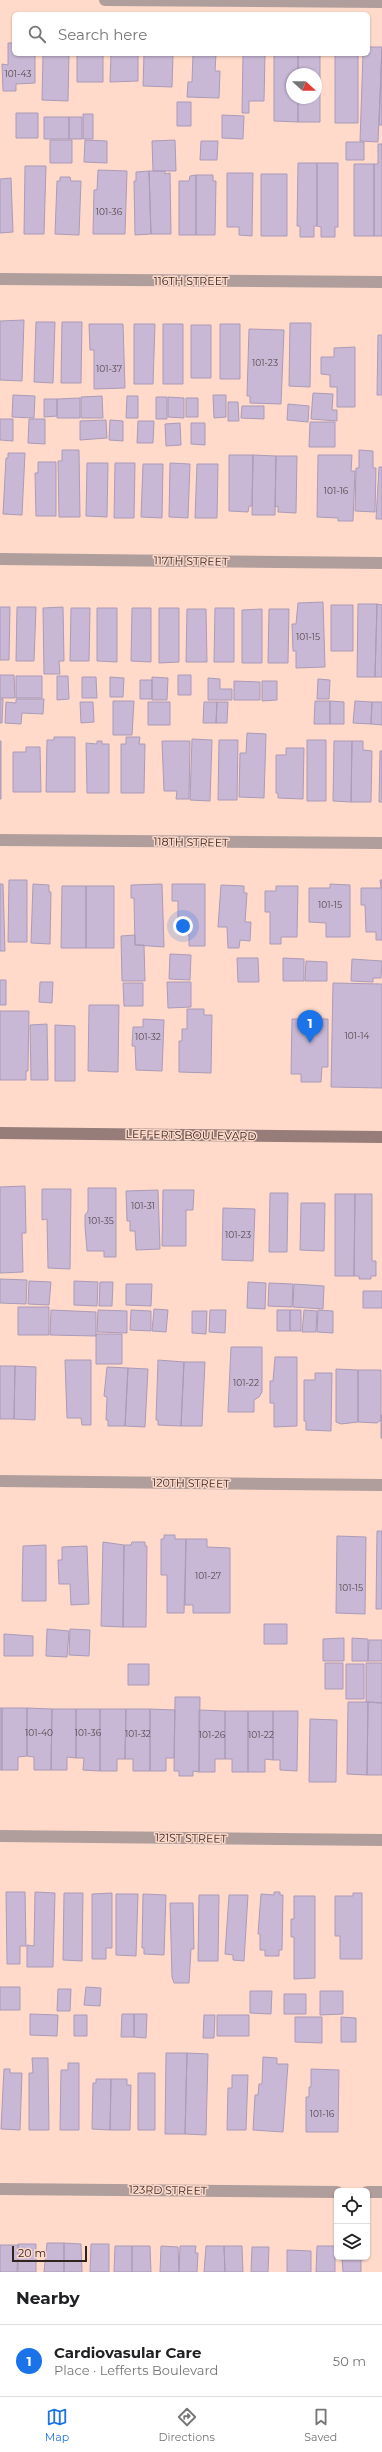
<!DOCTYPE html>
<meta charset="utf-8">
<style>
:root{--surface:#fff;--page:#f6f6f6;--text:#202124;--muted:#757577;--line:#e0e0e0;--accent:#1a73e8}
body{margin:0;font-family:Montserrat,sans-serif;background:var(--page);color:var(--text)}
.controls{position:absolute;right:12px;bottom:12px;display:grid;overflow:hidden;border-radius:6px;box-shadow:0 1px 3px #0004}
.controls button{width:36px;height:36px;display:grid;place-items:center;padding:0;border:0;border-bottom:1px solid var(--line);background:var(--surface);color:var(--text);font:20px sans-serif}
.compass{position:absolute;left:286px;top:68px;width:36px;height:36px;border-radius:50%;background:var(--surface);box-shadow:0 1px 3px #0004;rotate:111deg}
.scale{position:absolute;left:12px;bottom:10px;width:75px;box-sizing:border-box;padding-left:4px;border:2px solid #31241e;border-top:0;font-size:11px;line-height:14px;white-space:nowrap;color:#31241e;-webkit-text-stroke:3px #ffdaca;paint-order:stroke}
.you{position:absolute;left:183px;top:926px;width:14px;height:14px;margin:-10px;border:3px solid #fff;border-radius:50%;background:#1a73e8;box-shadow:0 0 0 6px #1a73e833}
.badge{display:grid;place-items:center;width:26px;height:26px;border-radius:50%;background:var(--accent);color:#fff;font-size:13px;font-weight:700}
.pin{position:absolute;translate:-50% -33px;filter:drop-shadow(0 1px 2px #0008)}
.pin::after{content:'';position:absolute;top:21px;width:14px;height:12px;background:inherit;clip-path:polygon(0 0,100% 0,50% 100%)}
.list{margin:0;padding:0;list-style:none}
h2{display:flex;justify-content:space-between;align-items:center;height:52px;margin:0;padding:0 16px;font-size:17px}
h2 small{font-size:13px;font-weight:400;color:var(--muted)}
.list li{display:grid;grid-template-columns:26px 1fr auto;gap:12px;align-items:center;box-sizing:border-box;height:72px;padding:0 16px;border-top:1px solid var(--line)}
.list b{display:block;font-size:15px;white-space:nowrap}
.list p{margin:0;font-size:13px;white-space:nowrap;color:var(--muted)}
.list em{font-size:13px;font-style:normal;color:var(--muted)}
.icon{flex:none;width:22px;height:22px;fill:none;stroke:currentColor;stroke-width:2;stroke-linecap:round;stroke-linejoin:round}
.map{position:relative;flex:none;width:382px;height:2272px;overflow:hidden}
.search{position:absolute;background:var(--surface);box-shadow:0 1px 3px #0004;left:12px;right:12px;top:12px;height:44px;display:flex;align-items:center;gap:10px;box-sizing:border-box;padding:0 14px;border-radius:6px;color:var(--muted);font-size:15px}
.sheet{height:124px;background:var(--surface)}
nav{display:flex;justify-content:space-around;align-items:center;box-sizing:border-box;height:56px;border-top:1px solid var(--line);background:var(--surface);font-size:11px;color:var(--muted)}
nav a{display:grid;justify-items:center;gap:2px}
nav .on{color:var(--accent)}
.map>svg:first-child{display:block}
.building{fill:#c8b7d5;stroke:#ab9bb8}
.lines{fill:none;stroke-linecap:round;stroke-linejoin:round}
.street{stroke:#b09e9c;stroke-width:12}
.secondary{stroke:#967d7a;stroke-width:12}
.labels{text-anchor:middle;stroke-width:3;stroke-linejoin:round;paint-order:stroke}
.number-label{font-size:9px;fill:#57494c}
.street-label{font-size:11px;fill:#31241e;stroke:#ffdaca}
</style>
<div class="map">
<svg width="382" height="2272" viewBox="0 0 382 2272">
<rect width="100%" height="100%" fill="#ffdaca"/>
<path class="building" d="M8,43H14V54H35V83L16,84V91H3L2,64L8,65Z
M368,47H382L378,142L360,141L363,54H368Z
M382,50V125H379Z
M43,54H69L68,101L42,100Z
M77,54H103V82H77Z
M111,54H138V81L110,82Z
M144,54H173L172,87L143,86Z
M193,54H216L215,71H220L219,98L187,97L188,82H192Z
M243,54H265L264,101H249V113H242Z
M274,54H298V74H292V98H298V122L274,121Z
M298,54H320V122H298V98H316V74H298Z
M335,54H358V123H335Z
M177,102H191V126H177Z
M16,113H38V138H16Z
M83,114H93V139H83Z
M222,115L244,116L243,139L222,138Z
M44,117H69V139H44Z
M69,117H82V139H69Z
M50,140H72V163H50Z
M85,140L107,141V163L84,162Z
M175,140L176,171H153L152,141Z
M201,141H218L217,160H200Z
M346,142H364V160H346Z
M378,144H382V236H374V164H378Z
M298,163H317V226H314V237H300V226H297Z
M317,163H338V227H335V237H321V227L317,226Z
M354,164H374V236H354Z
M25,166H46L44,234H24Z
M98,170L127,171L125,234H93L94,190H97Z
M149,171H165V174L170,173L171,234H151Z
M149,171L151,234L135,235L134,181H136V172Z
M227,173H253L252,236L239,235V227H227Z
M261,174H287V236H261Z
M196,175H213V181H216L215,235H196Z
M196,175V235H179V181H189L190,176Z
M60,177H70L71,181H81L79,235L55,234L57,181H60Z
M11,178L13,232L0,233V179Z
M24,320L22,381L0,380V321Z
M36,322H55L53,383L34,382Z
M62,322H82L81,383H61Z
M290,323H311L310,387L289,386Z
M89,324H123L125,388L94,389V350H90Z
M134,324H155L153,384H134Z
M163,324H183V384H163Z
M220,324H240V379H220Z
M191,325H211V378H191Z
M249,329L284,330L281,404L250,403V396H247Z
M378,335H382V395H377Z
M355,347V407H337V387H330V375L321,374V357H334V348Z
M313,393L333,394L332,410H337V421L311,419Z
M13,395L35,396L34,418L12,417Z
M213,395H226V417L214,418Z
M102,396L103,418H81V397Z
M127,396H138V418H126Z
M156,397H167V419H156Z
M168,397L184,398V418L168,417Z
M80,398V418H57V399Z
M186,398H198V417H186Z
M44,399H57V416L44,417Z
M228,402H238L239,421H228Z
M288,404L309,406L308,422L287,420Z
M242,406H264V419L241,418Z
M0,419H13V441L0,440Z
M29,419H45V444L28,443Z
M106,420L107,438L80,440V421Z
M110,420L123,421V441L109,440Z
M138,421H154L153,443H137Z
M310,422H335V447H309Z
M180,423L181,445L166,446L165,424Z
M191,423H205V445L191,444Z
M62,450H79L80,517H59L58,461H62Z
M359,450L373,451V468H376L375,512L355,511L356,468H359Z
M8,453H25L22,515L3,514L6,458H8Z
M229,455H253L252,506H249L248,512L229,511Z
M253,455L276,456L275,515H252Z
M318,455H352L351,471H355L353,521H338V518L317,517Z
M276,456H297L296,513L278,512V506L275,507Z
M38,462H56V516H36L35,473H38Z
M87,463H108L107,517L86,516Z
M115,463H135L134,518H114Z
M170,463L190,464L188,518L169,517Z
M143,464H163L162,518L141,517Z
M197,464H218L217,518H195Z
M379,467H382V519H376Z
M323,602L325,667L296,668V651H293L292,624H296L298,603Z
M358,604H377L375,677H357Z
M377,604L382,605V677H375Z
M331,605H353V651H331Z
M0,607H10L9,660H0Z
M17,607H36L34,661H16Z
M63,607L64,661H59L60,674H44L43,608Z
M71,608H90L89,661H70Z
M97,608H117V662L97,661Z
M132,608H151V662L131,661Z
M159,608H179V662L159,663Z
M215,608H234V662H214Z
M187,609H206L207,662H186Z
M262,609V663H242V610Z
M269,609H289L288,663H268Z
M0,675H14L15,698H0Z
M178,675H191V695H178Z
M16,676H42V698H16Z
M57,676H68L69,699L57,700Z
M82,677H96L97,698H82Z
M110,677L124,678L123,697H110Z
M152,677L168,678L167,700H152Z
M208,678L220,679V689H232V700H208Z
M318,679L330,680L329,699H317Z
M140,680H152V699H140Z
M234,681L260,682V700H234Z
M262,681H277V700L262,701Z
M0,699H3L2,723H0Z
M16,699H44L43,714L22,713L21,724L5,723L6,702L16,703Z
M113,701H134L132,735H113Z
M315,701H330V724H314Z
M330,701L344,702V724H330Z
M355,701L372,702L371,724L353,723Z
M80,702H93L94,722L81,723Z
M148,702H170V725H148Z
M204,702H217L216,723H203Z
M217,702H228L227,723H216Z
M372,702H382V725L371,724Z
M247,733L266,734L264,798L239,797L240,753H246Z
M54,737H75V792H46L47,740H54Z
M126,737H140L139,744H145L144,793H121V744H126Z
M192,739L212,740L210,801L190,800Z
M219,740H238L237,800H218Z
M307,740H326V801H307Z
M0,741H1V799H0Z
M97,741H102V744H109V793H87L86,743L97,744Z
M162,741H190L189,799H176L177,791H164Z
M334,741H352L351,802L333,801Z
M352,741H363V750L372,751L371,802H351Z
M26,747H40L41,792H13V752H26Z
M286,748H304L303,799L278,798V793H276V755H286Z
M380,751H382V802H379Z
M9,880H27V942H8Z
M380,880H382V940H376V932H366L365,905H361V888H381Z
M0,884H3L5,951H0Z
M33,884L49,885V892H51L50,944L31,943Z
M162,884L164,947L135,945L134,898H131V885Z
M172,884H205V946H189V931H178V901H172Z
M330,884L350,885V937H326V923L309,922V888H330Z
M221,885L244,886V893H247L245,922H251L250,941L240,940L239,948H228L227,927H218Z
M62,886H86V948H61Z
M86,886H114V948H86Z
M276,886H298L297,937H281V944H270V912H265V891H276Z
M135,935V945H144L145,981H122L121,936Z
M170,954L191,955L190,980L169,979Z
M237,958H258L259,982H238Z
M283,958L304,959V981H283Z
M352,959L382,961L381,978H373V982L351,981Z
M306,961L327,962V981H305Z
M0,980H6V1005H0Z
M40,982H53L52,1003L39,1002Z
M167,982H191V1007L168,1008Z
M123,983H143V1006H124Z
M333,983L382,984V1088L331,1087Z
M89,1005H119L118,1072L88,1071Z
M187,1009H204V1015H212L211,1073L179,1072V1041H182V1029H187Z
M0,1011H29L28,1071H26V1080H0Z
M143,1019L164,1020L162,1071L136,1070L135,1046H132L133,1027H143Z
M292,1019H328V1067H322L321,1082H301V1074H291Z
M47,1024L48,1080H31L30,1025Z
M55,1025L75,1026V1081H55Z
M25,1186L26,1233H22L23,1272L0,1273V1187Z
M88,1188H116V1257H104V1251H87L85,1226V1215L88,1211Z
M42,1189H71L70,1269L48,1268L47,1219L42,1220Z
M158,1190L160,1249L136,1250L135,1231H130V1221H127L126,1191Z
M163,1190H194L193,1210H186V1246H162Z
M270,1193H288L287,1252H269Z
M335,1194H355L354,1276H335Z
M355,1194H372V1261H376V1276H371V1279H359V1276H354Z
M301,1203H325L324,1251L300,1250Z
M223,1208L255,1209L253,1261L222,1260Z
M0,1279L27,1280L26,1304L0,1303Z
M29,1281L51,1282L49,1305L28,1304Z
M74,1281L98,1282L97,1306L74,1305Z
M100,1282H113L112,1306H99Z
M248,1282L266,1283L265,1309L247,1308Z
M269,1283L293,1284L292,1307L268,1306Z
M126,1284H152L151,1306L126,1305Z
M294,1284L324,1286L323,1309L293,1307Z
M363,1291H382V1308H363Z
M18,1307H49V1335H18Z
M154,1309L168,1310L166,1332L152,1331Z
M51,1310L96,1312V1336L50,1335Z
M98,1310L127,1311V1333L97,1332Z
M131,1310L151,1311V1331L130,1330Z
M210,1310H226L225,1333L209,1332Z
M277,1310H290V1331H277Z
M290,1310H301V1331H290Z
M304,1310L317,1311L316,1332H302Z
M318,1310L333,1311V1333L317,1332Z
M192,1311H207L206,1334L192,1333Z
M96,1334H122V1364H96Z
M231,1347H262V1392L259,1397L254,1400V1412H228Z
M275,1357H297V1426L274,1427V1403H270V1381H273Z
M65,1360H91V1425H82L81,1418H67Z
M158,1360L184,1362L181,1426L158,1425V1420H156Z
M184,1362H205L202,1426H181Z
M0,1366H15L14,1419H0Z
M15,1366L36,1367L35,1420L14,1419Z
M107,1367L128,1368L125,1426H108V1420H106L107,1397L104,1396Z
M128,1368L148,1369L145,1427L125,1426Z
M336,1369L358,1370V1422L341,1424L336,1422Z
M358,1370H381V1420L377,1423L358,1422Z
M315,1373H332L331,1431L306,1430V1421H304V1380H315Z
M381,1415H382V1438H381Z
M377,1531H382V1609H376Z
M164,1535H175V1539H186L184,1613H167V1575H161V1539H164Z
M337,1536L366,1537L365,1614L336,1613Z
M186,1539H207V1547L230,1548V1613H193V1605H185Z
M103,1542L124,1545L123,1627L101,1626Z
M132,1542H145V1546H147L146,1627H123L124,1545H131Z
M46,1545V1601H22L23,1546Z
M87,1546L89,1604L71,1605L70,1584H59L58,1560H62V1547Z
M264,1624H287V1644H264Z
M47,1629L69,1631L67,1657L46,1656Z
M70,1629L90,1630L89,1656L69,1655Z
M4,1634L33,1636V1656H4Z
M344,1638V1661H323V1639Z
M352,1638L368,1639V1661H352Z
M369,1640H382V1661H368Z
M325,1663H343V1689H325Z
M366,1663H382V1703L366,1702Z
M128,1664H149V1685H128Z
M346,1664H364V1699H346Z
M175,1697H200L199,1772L193,1771V1776H179V1771H174Z
M348,1702H368L367,1775L347,1774Z
M368,1702L382,1703V1775H367Z
M0,1708H2V1770H0Z
M2,1708H27V1756L18,1757V1770H2Z
M27,1708L52,1709L51,1770H34V1757L27,1756Z
M52,1709H76V1758L67,1757V1770H51Z
M76,1709H100V1771L83,1770L84,1758H76Z
M100,1709H126L125,1759H117V1771H100Z
M126,1709H150V1771H133V1759H125Z
M150,1709L175,1710L174,1758H166V1771H150Z
M199,1710L225,1711V1759H215V1772H199Z
M225,1711H248V1772H232V1759H225Z
M248,1711H273V1760L265,1759V1772H248Z
M273,1711H298L297,1771L280,1770V1760H273Z
M310,1719L337,1720L336,1782H309Z
M6,1892H25L26,1946H20V1964H7Z
M35,1892L55,1893L53,1967H27V1945L34,1946Z
M274,1892H280V1895H283L282,1950H279V1956H265V1950H260V1934H258L261,1894L274,1895Z
M64,1893H83L82,1961L63,1960Z
M112,1893V1948H106V1959H92V1894Z
M353,1893H362V1959H340V1936H335V1896H353Z
M116,1894H138L136,1956L116,1955Z
M143,1894L166,1895L164,1955L144,1954V1948H142Z
M199,1895H219L218,1961H198Z
M229,1895H248L244,1961L233,1960V1955L225,1954Z
M294,1896H315V1978L294,1979V1937H291V1919H294Z
M170,1903H193L194,1949H191L189,1983H174L172,1977Z
M0,1987H20V2010H0Z
M86,1987L101,1988L100,2006L84,2005Z
M58,1989H71L70,2011H57Z
M250,1991H272L271,2014L250,2013Z
M320,1991H343V2014L320,2015Z
M284,1994H306V2014H284Z
M30,2014L58,2015L57,2036L30,2035Z
M122,2014H134V2037H121Z
M134,2014H147L146,2038L134,2037Z
M74,2015H87V2036H74Z
M204,2015H215L214,2038H203Z
M217,2015H249V2036H217Z
M295,2017H322V2043L295,2042Z
M341,2017L356,2018V2042H341Z
M166,2053H187L185,2134H165Z
M187,2053L208,2054L206,2135L185,2134Z
M263,2057L277,2058V2064H288L283,2132L253,2130L255,2095H258L259,2084H262Z
M32,2058H48L49,2130H29V2073H33Z
M68,2063H79V2130H60L61,2070H68Z
M4,2069H10V2073H22L20,2130L1,2129Z
M311,2069L339,2070L338,2132H306V2097H309V2087H311Z
M138,2073H155V2130H138Z
M232,2075H248L246,2130H227L228,2088H232Z
M96,2079H111L110,2130L92,2129L93,2083H96Z
M111,2079H127V2085H131L130,2130H110Z
M47,2243H64V2272H44Z
M64,2243L81,2244L82,2272H64Z
M18,2244H36V2272H18Z
M91,2244H109V2272H90Z
M0,2245H18L17,2272H0Z
M115,2246H132V2272H114Z
M132,2246H150L151,2272H132Z
M161,2246L178,2247L179,2272H160Z
M180,2246H196L195,2253H198L197,2272H179Z
M206,2246H224L225,2272H204Z
M224,2246H242L243,2272H225Z
M317,2246H335V2272H316Z
M252,2247H269L268,2272H251Z
M287,2250L311,2251V2272H287Z
M342,2257H361V2272H343Z"/>
<g class="lines">
<path class="street" d="M105,0L382,2
M0,279L382,282
M0,559L382,563
M0,840L382,843
M0,1481L382,1485
M0,1836L382,1840
M0,2189L337,2192
M367,2192H382"/>
<path class="secondary" d="M0,1133L382,1137"/>
</g>
<g class="labels">
<g class="number-label">
<text x="18" y="77">101-43</text>
<text x="109" y="215">101-36</text>
<text x="265" y="366">101-23</text>
<text x="109" y="372">101-37</text>
<text x="336" y="494">101-16</text>
<text x="308" y="640">101-15</text>
<text x="330" y="908">101-15</text>
<text x="357" y="1039">101-14</text>
<text x="148" y="1040">101-32</text>
<text x="143" y="1209">101-31</text>
<text x="101" y="1224">101-35</text>
<text x="238" y="1238">101-23</text>
<text x="246" y="1386">101-22</text>
<text x="208" y="1579">101-27</text>
<text x="351" y="1591">101-15</text>
<text x="39" y="1736">101-40</text>
<text x="88" y="1736">101-36</text>
<text x="138" y="1737">101-32</text>
<text x="212" y="1738">101-26</text>
<text x="261" y="1738">101-22</text>
<text x="322" y="2117">101-16</text>
</g>
<g class="street-label">
<text x="191" y="285">116TH STREET</text>
<text transform="translate(191 561) rotate(1)" y="4">117TH STREET</text>
<text transform="translate(191 842) rotate(1)" y="4">118TH STREET</text>
<text transform="translate(191 1135) rotate(1)" y="4">LEFFERTS BOULEVARD</text>
<text transform="translate(191 1483) rotate(1)" y="4">120TH STREET</text>
<text transform="translate(191 1838) rotate(1)" y="4">121ST STREET</text>
<text transform="translate(168 2190) rotate(1)" y="4">123RD STREET</text>
</g>
</g>
</svg>
<div class="controls">
<button><svg class="icon" aria-label="locate" viewBox="0 0 24 24"><circle cx="12" cy="12" r="6"/><path d="M12 2v4M12 18v4M2 12h4M18 12h4"/></svg></button>
<button><svg class="icon" aria-label="layers" viewBox="0 0 24 24"><path d="M12 4l9 5-9 5-9-5zM3 14l9 5 9-5"/></svg></button>
</div>
<svg class="compass" viewBox="-18 -18 36 36"><path d="M0-13l5 13h-10z" fill="#e53935"/><path d="M0 13l5-13h-10z" fill="#757577"/></svg>
<div class="scale">20 m</div>
<div class="you"></div>
<div class="pin badge" style="left:310px;top:1043px">1</div>
<div class="search"><svg class="icon" aria-label="search" viewBox="0 0 24 24"><circle cx="10" cy="10" r="6"/><path d="M15 15l6 6"/></svg>Search here</div>
</div>
<section class="sheet">
<h2>Nearby<small></small></h2>
<ul class="list">
<li><span class="badge">1</span><div><b>Cardiovasular Care</b><p>Place · Lefferts Boulevard</p></div><em>50 m</em></li>
</ul>
</section>
<nav>
<a class="on"><svg class="icon" aria-label="map" viewBox="0 0 24 24"><path d="M3 6l6-2 6 2 6-2v14l-6 2-6-2-6 2zM9 4v14M15 6v14"/></svg>Map</a>
<a><svg class="icon" aria-label="directions" viewBox="0 0 24 24"><path d="M12 3l9 9-9 9-9-9zM9 14v-3h6M13 9l2 2-2 2"/></svg>Directions</a>
<a><svg class="icon" aria-label="saved" viewBox="0 0 24 24"><path d="M7 4h10v16l-5-4-5 4z"/></svg>Saved</a>
</nav>
